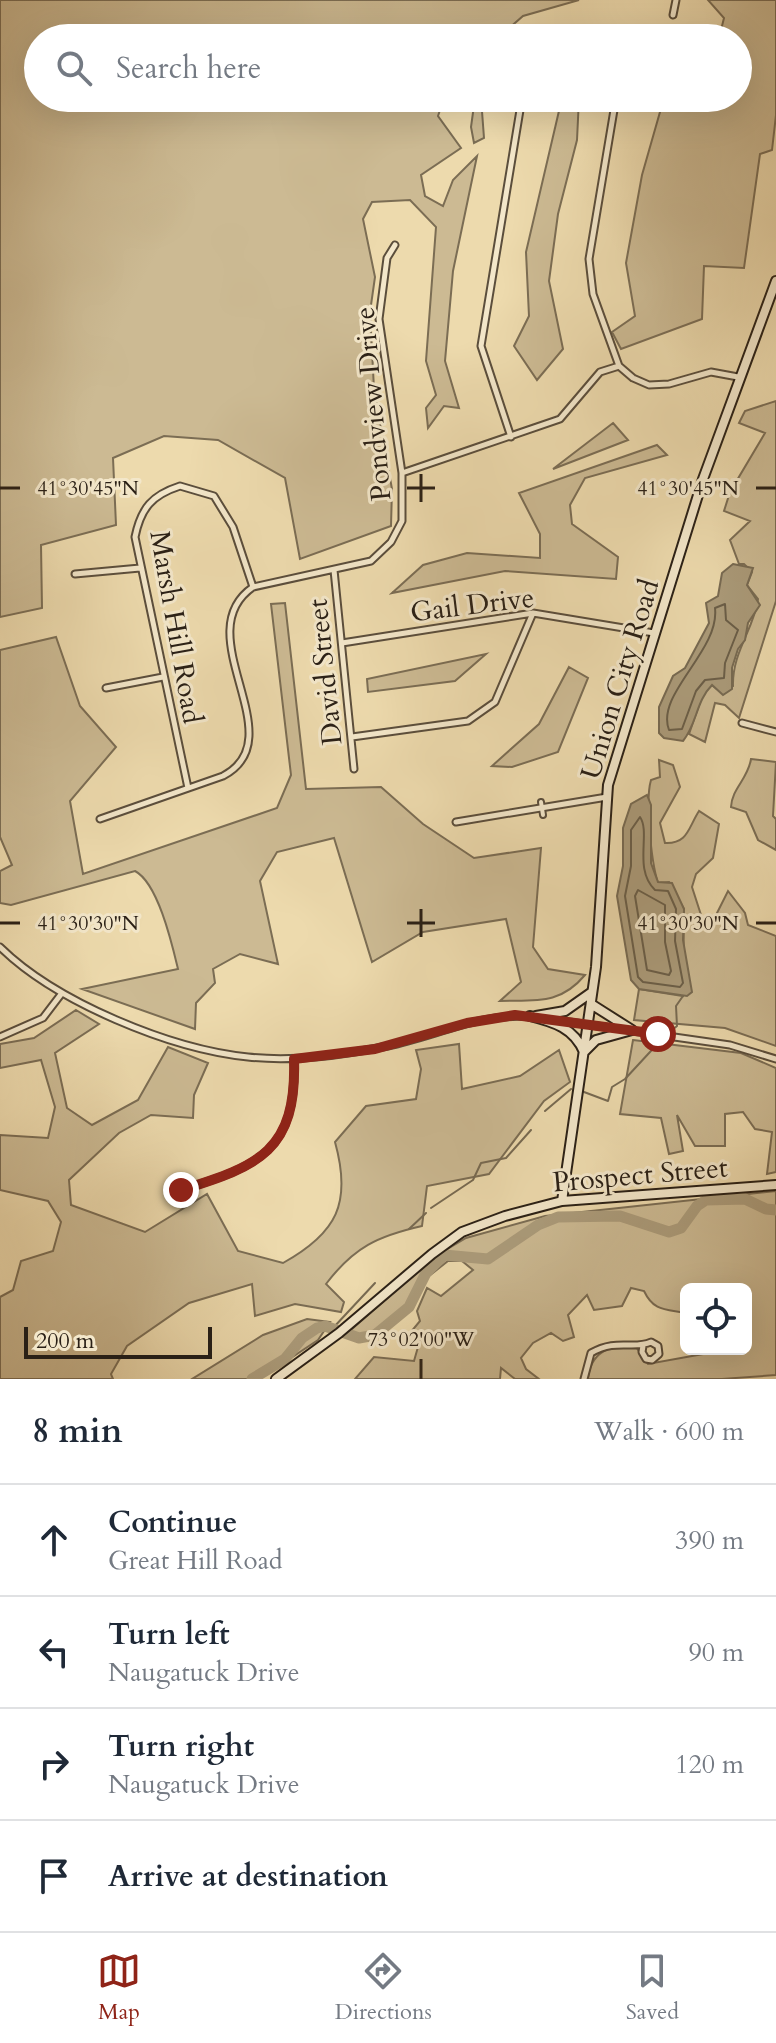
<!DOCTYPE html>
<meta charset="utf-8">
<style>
:root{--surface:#fff;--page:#f2f2f3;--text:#1f2937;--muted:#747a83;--line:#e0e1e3;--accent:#8f2418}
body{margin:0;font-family:Cardo,serif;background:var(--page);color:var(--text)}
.controls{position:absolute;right:24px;bottom:24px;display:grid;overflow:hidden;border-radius:12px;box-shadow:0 8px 32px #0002}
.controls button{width:72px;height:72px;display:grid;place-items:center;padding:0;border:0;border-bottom:2px solid var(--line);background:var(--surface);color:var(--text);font:40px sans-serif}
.scale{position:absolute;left:24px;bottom:20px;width:188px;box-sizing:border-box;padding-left:8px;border:4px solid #2a2016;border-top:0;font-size:22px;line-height:28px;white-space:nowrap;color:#2a2016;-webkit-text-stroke:6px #f3e7ca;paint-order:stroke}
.stop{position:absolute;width:24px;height:24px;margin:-18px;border:6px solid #8f2418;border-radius:50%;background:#fff}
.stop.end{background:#8f2418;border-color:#fff;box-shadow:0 2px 8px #0008}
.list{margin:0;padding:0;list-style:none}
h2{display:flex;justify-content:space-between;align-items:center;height:104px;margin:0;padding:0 32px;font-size:34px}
h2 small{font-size:26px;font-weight:400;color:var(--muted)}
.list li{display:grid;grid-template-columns:52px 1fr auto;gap:24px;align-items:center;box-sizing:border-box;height:112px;padding:0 32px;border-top:2px solid var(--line)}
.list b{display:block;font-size:30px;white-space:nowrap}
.list p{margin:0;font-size:26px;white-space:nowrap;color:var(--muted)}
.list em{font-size:26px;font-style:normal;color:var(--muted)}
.icon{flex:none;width:44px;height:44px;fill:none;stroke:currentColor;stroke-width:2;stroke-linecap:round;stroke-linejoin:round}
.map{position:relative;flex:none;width:776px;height:1379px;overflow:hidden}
.search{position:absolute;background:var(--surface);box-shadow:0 8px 32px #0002;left:24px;right:24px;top:24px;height:88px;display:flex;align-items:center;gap:20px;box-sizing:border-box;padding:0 28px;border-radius:44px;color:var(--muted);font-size:30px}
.sheet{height:552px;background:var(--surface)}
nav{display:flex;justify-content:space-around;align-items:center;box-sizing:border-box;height:112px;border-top:2px solid var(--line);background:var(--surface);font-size:22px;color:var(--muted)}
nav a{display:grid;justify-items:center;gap:4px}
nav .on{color:var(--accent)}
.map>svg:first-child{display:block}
.green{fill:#ccba93;stroke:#7b6d54;stroke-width:2}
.water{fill:#ab9b7a;stroke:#776a52;stroke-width:2}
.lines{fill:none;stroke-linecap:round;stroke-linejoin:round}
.shore{stroke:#6a5e48;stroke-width:2}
.stream{stroke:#776a52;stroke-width:2}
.river{stroke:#ab9b7a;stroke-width:11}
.pedestrian-casing{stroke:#5b4e3c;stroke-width:8}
.minor-casing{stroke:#5b4e3c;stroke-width:9}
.secondary-casing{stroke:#2a2016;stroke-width:12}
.pedestrian{stroke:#f3e7ca;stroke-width:4}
.minor{stroke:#f3e7ca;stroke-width:5}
.secondary{stroke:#f3e7ca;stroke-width:8}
.route{stroke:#8f2418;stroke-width:10}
.ticks{fill:none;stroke:#2a2016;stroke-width:3}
.labels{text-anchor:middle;stroke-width:6;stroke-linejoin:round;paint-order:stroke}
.street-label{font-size:28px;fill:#2a2016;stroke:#f3e7ca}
.ticks-label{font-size:20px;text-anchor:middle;fill:#2a2016;stroke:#f3e7ca;stroke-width:6;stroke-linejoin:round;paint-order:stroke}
</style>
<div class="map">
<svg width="776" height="1379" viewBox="0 0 776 1379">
<rect width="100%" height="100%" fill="#eddaad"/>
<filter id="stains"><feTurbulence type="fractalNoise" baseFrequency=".0025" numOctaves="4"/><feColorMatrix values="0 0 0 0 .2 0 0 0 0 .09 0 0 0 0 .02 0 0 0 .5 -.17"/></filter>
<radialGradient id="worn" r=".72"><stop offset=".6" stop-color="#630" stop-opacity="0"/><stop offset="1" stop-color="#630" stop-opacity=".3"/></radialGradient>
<path class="green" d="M0,0H579L523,16L498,38H38V98H444L438,116L461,148L421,175L425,196L443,206L453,180L477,156L453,271L445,361L459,408L444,406L428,428L426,408L436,395L426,361L436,227L410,200L372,202L363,219L375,277L370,312L374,389L392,489L391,526L300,559L285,478L218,440L164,436L113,458L116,525L41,545L42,608L0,617Z
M708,0H776V115L772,150L760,154L744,268L704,266L702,319L621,349L612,332L635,316L626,263L642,175L664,98H738V38H719L724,18Z
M475,98H481L484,138L474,143L471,127Z
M562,98H579L577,140L558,214L549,281L563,349L537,380L514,346L529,316L526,252Z
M776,401V601L739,718L725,705L715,703L705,742L689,734L703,694L712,685L718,690L733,686C732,652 754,629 758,599L747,585L752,572L744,564H739L730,540L750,521L724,511L730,492L765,433L739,423L745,411Z
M613,423L628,440L553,469Z
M657,445L667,455L585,478L570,505L572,524L618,557L616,579L505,571L392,593L423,565L467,553L540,558V534L519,493Z
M285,603L306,789L381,787L423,824L474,858L541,848L533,947L548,969L585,975C560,1005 536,1000 500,1001L521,982L506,919L423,932L372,962L334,838L277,852L260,881L278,964L240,954L213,969L215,983L196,1003L195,1029L82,989L178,969C172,944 158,883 135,871L11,905L0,903V871L12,865L0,837V650L56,637L80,706L116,747L70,801L83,874L277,808L291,775L271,604Z
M486,654L455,681L368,692L367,679Z
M569,667L588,678L558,752L512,767L492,766L539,724Z
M751,759L776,762L773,816L776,819V850L758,840L746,812L731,807C732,788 748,779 751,759Z
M659,760L673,765L680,787L660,823L665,843C688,844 688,828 699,811L719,824L713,858L696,874L692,887L702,918L713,921L728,891L745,913L748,925L776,936V1046L725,1028L634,1020L639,989L683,996L684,909L669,882L658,883C651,861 645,800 651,780L660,777Z
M76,1010L99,1024L55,1053L67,1108L92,1125L138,1100L168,1047L208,1063L194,1095L193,1118L151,1115L119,1133L69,1180L71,1205L145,1232L207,1194L238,1251L283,1263C337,1233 352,1203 335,1142L366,1106L416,1099L421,1069L416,1050L459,1044L462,1089L520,1076L559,1050L570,1082L544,1101L489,1174L427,1186L422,1226C378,1236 354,1247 326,1284L344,1302L341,1312L295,1304L255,1316L252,1284L189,1303L127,1346L111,1374L113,1379H0V1297L13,1290L21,1261L53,1251L61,1222L48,1201L0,1190V1135L48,1138L55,1107L41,1060L0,1068V1044L34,1038Z
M633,1040L741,1053L776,1068V1172L767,1174L772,1132L755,1129L743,1112L725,1114V1146H695L677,1115L683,1151L669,1154L661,1118L620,1114Z
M776,1191V1375L722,1379H588C590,1353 611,1342 636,1347L648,1364L703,1354L709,1349H746V1289H686V1313C666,1309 654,1312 644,1291L631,1288L622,1306L594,1310L587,1295L568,1315L574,1337L563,1341L551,1333L533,1343L521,1358L526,1369L539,1379H515L501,1368L500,1379H355L374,1357L414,1361L420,1340L410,1333L420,1321L417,1311L427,1288L441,1296L473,1270L462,1261H448L429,1276L399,1320L368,1341L344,1336L434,1257L466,1238L545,1216Z
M307,1319L330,1322L318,1340L259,1379H192L263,1335Z"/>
<path class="water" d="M733,564L753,568L747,585L760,605L748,623L745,640L738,649L732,668V689L723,695L712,685C696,701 697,724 683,741L664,738L659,733V707L673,676L685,668L709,623L706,603L718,596L722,573Z
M647,795L651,805V863L658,882L672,883L684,909L683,940L692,992L687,996L639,989L631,980L617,896L623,866V828L631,804Z"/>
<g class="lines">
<path class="shore" d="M725,604L726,620L738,630L725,663L724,678L705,680L696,691L682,729L669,730C655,694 720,651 715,608Z
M640,817C651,833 633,869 655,890L668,891L676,909L675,941L683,983L680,987L643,982L638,977L625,896L631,866V830Z
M638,890L665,905V942L671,971L669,975L647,970L635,896Z"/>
<path class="stream" d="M671,1031L677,1026L676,1006L683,996
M584,1092L608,1101L612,1087L625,1079L662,1039
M545,1111L571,1089
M431,1208L473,1180L481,1163L506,1158L531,1130
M409,1229L426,1213
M333,1328L375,1283"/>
<path class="river" d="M252,1379L285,1359L302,1338L317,1328L325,1326L359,1338L375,1335L409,1307L426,1273L444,1255L488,1259L538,1225L558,1217L620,1216L669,1232L681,1228L697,1206L706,1200L745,1199L766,1209L776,1210"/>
<g class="pedestrian-casing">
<path id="pedestrian" d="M541,802L543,815"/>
</g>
<g class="minor-casing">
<path id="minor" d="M673,15L676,0
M572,38H575
M616,98L589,259L593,294L619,366L633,378L649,385L669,384L711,372L738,377
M511,437L481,346L522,98
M402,473L560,419L600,372L619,366
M334,570L354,769
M75,574L140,568
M342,643L533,613L654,633
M106,688L163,677
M742,723L776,732
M352,737L468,721L495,702L533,613
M188,788L135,537C141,508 152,495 180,486L214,496L233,527L253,587
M100,819L223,776C296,738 185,634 253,587L371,561L391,542L402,521V473L379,319L387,258L395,245
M456,822L607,797
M0,947C56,1002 170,1049 248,1057C295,1062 342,1055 388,1046C436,1036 482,1012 531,1017
M549,1019L730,1045L776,1059
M0,1037L43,1018L62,993
M181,1190C259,1166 297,1151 294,1059
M584,1379L591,1353C617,1338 633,1350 651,1342L658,1346L659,1354L652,1360L646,1359L642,1352L643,1346"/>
</g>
<g class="secondary-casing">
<path id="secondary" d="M591,1004L632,1030
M530,1016C554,1022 574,1028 584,1052L596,1040L632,1030
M536,1016L565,1011L592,992
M562,1201L596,967L608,785L703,479L776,281
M276,1379L339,1333L432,1254L462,1232L505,1216L562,1201L776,1185"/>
</g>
<use href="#pedestrian" class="pedestrian"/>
<use href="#minor" class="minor"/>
<use href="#secondary" class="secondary"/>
</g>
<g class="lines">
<path class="route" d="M181,1190C259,1166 297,1151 294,1059L375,1049L467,1023L515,1015L658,1034"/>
</g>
<path class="ticks" d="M421,474V502M0,488H20M407,488H435M756,488H776M421,909V937M0,923H20M407,923H435M756,923H776M421,1359V1379"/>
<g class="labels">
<g class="street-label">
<text transform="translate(372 404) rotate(-95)" y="10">Pondview Drive</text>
<text transform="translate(472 604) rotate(-7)" y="10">Gail Drive</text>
<text transform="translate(177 627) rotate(80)" y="10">Marsh Hill Road</text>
<text transform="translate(324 672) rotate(-96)" y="10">David Street</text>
<text transform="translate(619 679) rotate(-73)" y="10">Union City Road</text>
<text transform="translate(640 1174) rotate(-5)" y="10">Prospect Street</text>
</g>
</g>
<g class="ticks-label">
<text x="88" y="495">41°30'45"N</text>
<text x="688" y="495">41°30'45"N</text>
<text x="88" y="930">41°30'30"N</text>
<text x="688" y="930">41°30'30"N</text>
<text x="421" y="1346">73°02'00"W</text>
</g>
<rect width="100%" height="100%" filter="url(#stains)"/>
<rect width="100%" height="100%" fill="url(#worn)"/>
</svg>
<div class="controls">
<button><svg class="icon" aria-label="locate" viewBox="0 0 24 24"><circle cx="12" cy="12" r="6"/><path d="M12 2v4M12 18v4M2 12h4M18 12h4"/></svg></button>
</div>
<div class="scale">200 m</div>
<div class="stop" style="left:658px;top:1034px"></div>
<div class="stop end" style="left:181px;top:1190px"></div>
<div class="search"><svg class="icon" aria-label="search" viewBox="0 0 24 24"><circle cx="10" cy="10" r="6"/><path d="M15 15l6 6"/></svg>Search here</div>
</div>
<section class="sheet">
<h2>8 min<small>Walk · 600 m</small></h2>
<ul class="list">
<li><svg class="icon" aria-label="ahead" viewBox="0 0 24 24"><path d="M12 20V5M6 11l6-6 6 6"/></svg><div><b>Continue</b><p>Great Hill Road</p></div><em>390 m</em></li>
<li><svg class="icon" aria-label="left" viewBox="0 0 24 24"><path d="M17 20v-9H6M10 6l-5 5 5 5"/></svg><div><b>Turn left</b><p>Naugatuck Drive</p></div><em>90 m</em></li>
<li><svg class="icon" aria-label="right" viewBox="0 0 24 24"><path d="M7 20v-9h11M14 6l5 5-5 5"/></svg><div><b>Turn right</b><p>Naugatuck Drive</p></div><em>120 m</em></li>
<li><svg class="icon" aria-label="arrive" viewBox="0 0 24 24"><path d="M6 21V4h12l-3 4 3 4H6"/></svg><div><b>Arrive at destination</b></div></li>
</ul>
</section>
<nav>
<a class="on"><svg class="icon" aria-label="map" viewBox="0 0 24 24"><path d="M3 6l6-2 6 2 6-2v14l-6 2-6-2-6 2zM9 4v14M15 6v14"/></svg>Map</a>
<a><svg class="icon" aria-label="directions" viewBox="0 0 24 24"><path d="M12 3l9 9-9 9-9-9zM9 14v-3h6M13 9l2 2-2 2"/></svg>Directions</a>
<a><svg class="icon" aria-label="saved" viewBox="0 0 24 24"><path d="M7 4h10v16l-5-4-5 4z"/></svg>Saved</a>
</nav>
